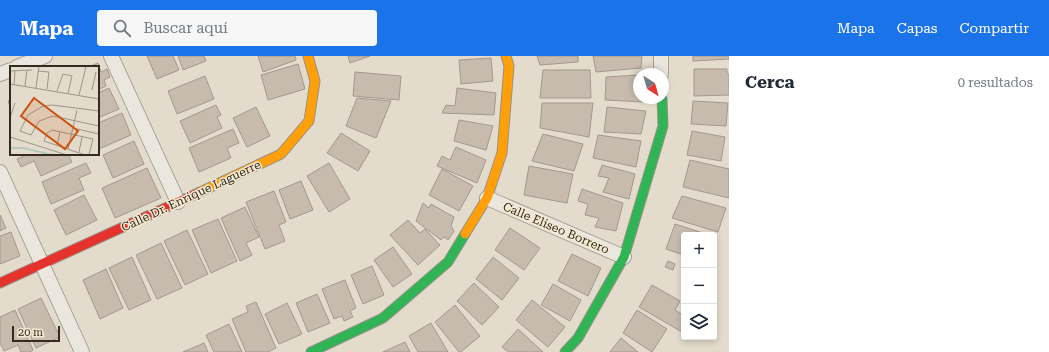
<!DOCTYPE html>
<html lang="es">
<meta charset="utf-8">
<style>
:root{--surface:#fff;--page:#f6f6f7;--text:#1f2937;--muted:#747a83;--line:#e0e1e3;--accent:#1a73e8}
body{margin:0;font-family:"Roboto Serif",serif;background:var(--page);color:var(--text)}
.controls{position:absolute;right:12px;bottom:12px;display:grid;overflow:hidden;border-radius:4px;box-shadow:0 2px 6px #0003}
.controls button{width:36px;height:36px;display:grid;place-items:center;padding:0;border:0;border-bottom:1px solid var(--line);background:var(--surface);color:var(--text);font:20px sans-serif}
.compass{position:absolute;left:633px;top:12px;width:36px;height:36px;border-radius:50%;background:var(--surface);box-shadow:0 2px 6px #0003;rotate:143deg}
.scale{position:absolute;left:12px;bottom:10px;width:48px;box-sizing:border-box;padding-left:4px;border:2px solid #352a1e;border-top:0;font-size:11px;line-height:14px;white-space:nowrap;color:#352a1e;-webkit-text-stroke:3px #f3ead2;paint-order:stroke}
.list{margin:0;padding:0;list-style:none}
h2{display:flex;justify-content:space-between;align-items:center;height:52px;margin:0;padding:0 16px;font-size:17px}
h2 small{font-size:13px;font-weight:400;color:var(--muted)}
.icon{flex:none;width:22px;height:22px;fill:none;stroke:currentColor;stroke-width:2;stroke-linecap:round;stroke-linejoin:round}
.map{position:relative;flex:none;width:729px;height:296px;overflow:hidden}
header{display:flex;align-items:center;gap:24px;box-sizing:border-box;height:56px;padding:0 20px;background:var(--accent);color:#fff}
header strong{font-size:19px}
nav{display:flex;gap:22px;margin-inline-start:auto;font-size:14px}
.search{width:280px;height:36px;background:var(--page);display:flex;align-items:center;gap:10px;box-sizing:border-box;padding:0 14px;border-radius:4px;color:var(--muted);font-size:15px}
main{display:flex}
aside{flex:1;background:var(--surface)}
.map>svg:first-child{display:block}
.building{fill:#c6bbad;stroke:#a3988c}
.lines{fill:none;stroke-linecap:round;stroke-linejoin:round}
.street-casing{stroke:#a8a196;stroke-width:16}
.fast-casing{stroke:#989185;stroke-width:11}
.slow-casing{stroke:#989185;stroke-width:11}
.jam-casing{stroke:#989185;stroke-width:11}
.street{stroke:#ebe7de;stroke-width:14}
.fast{stroke:#30b455;stroke-width:9}
.slow{stroke:#ff9f0a;stroke-width:9}
.jam{stroke:#e5322d;stroke-width:9}
.labels{text-anchor:middle;stroke-width:3;stroke-linejoin:round;paint-order:stroke}
.street-label{font-size:12px;fill:#352a1e;stroke:#f3ead2}
.inset-river{fill:none;stroke:#b8c8be;stroke-width:2}
.inset-road{fill:none;stroke:#9d9586;stroke-width:1}
.view{fill:#cd520f;fill-opacity:0.15;stroke:#cd520f;stroke-width:2}
.inset-edge{fill:none;stroke:#352a1e;stroke-width:2}
</style>
<header>
<strong>Mapa</strong>
<div class="search"><svg class="icon" aria-label="search" viewBox="0 0 24 24"><circle cx="10" cy="10" r="6"/><path d="M15 15l6 6"/></svg>Buscar aquí</div>
<nav><a>Mapa</a><a>Capas</a><a>Compartir</a></nav>
</header>
<main>
<div class="map">
<svg width="729" height="296" viewBox="0 0 729 296">
<rect width="100%" height="100%" fill="#e3dccc"/>
<path class="building" d="M147,0H173L179,14L157,23Z
M178,0H204L206,5L183,14Z
M258,0H295L296,4L263,16Z
M348,0H370L350,7Z
M537,0H578V6L540,9Z
M593,0H642L641,12L596,16Z
M693,0H729V3L693,5Z
M491,2L493,25L461,28L459,4Z
M98,7L101,16L107,13L110,21L104,24L106,30L98,34V11H88Z
M298,8L305,33L268,44L261,19Z
M694,13H727V18H729V39L694,40Z
M543,14H590L591,42H540Z
M355,16L401,20L399,44L353,40Z
M639,19V42H643L644,46L605,44L606,21Z
M205,20L214,43L177,58L168,35Z
M109,32L119,53L98,62V37Z
M457,32L496,37L494,59L442,57L446,49L455,50Z
M357,42L391,45L376,82L346,70Z
M11,43V53L8,45Z
M693,45L728,47L726,70L691,68Z
M542,47H593L589,81L540,72Z
M216,49L221,59L217,61L222,72L190,87L180,65Z
M256,51L270,80L247,91L233,62Z
M607,51L646,55L641,78L604,76Z
M122,57L131,79L99,93L98,89V67Z
M459,64L493,70L486,94L454,85Z
M233,73L239,87L227,92L231,102L199,116L189,92Z
M692,75L725,81L721,105L687,99Z
M341,77L370,95L358,115L327,97Z
M543,78L583,88L574,115L532,105Z
M598,79L641,85L636,111L593,102Z
M134,85L144,108L113,122L103,99Z
M456,91L486,104L477,127L437,110L442,100L450,104Z
M29,98H68L72,106L41,120L34,105L21,111L17,103Z
M690,104L729,113V142L683,131Z
M86,107L91,117L79,122L84,134L51,148L42,126Z
M329,107L350,143L329,156L307,120Z
M602,109L635,118L629,143L603,136L609,122L598,120Z
M529,110L573,118L567,147L524,139Z
M147,112L161,142L115,162L102,132Z
M442,113L473,130L459,155L429,139Z
M301,125L313,154L290,163L279,134Z
M582,133L623,147L616,175L595,171L599,162L585,159L588,148L578,145Z
M274,135L286,166L279,169L285,185L265,193L246,146Z
M84,139L97,164L66,179L54,154Z
M682,140L726,152L718,176L672,162Z
M423,147L429,152L431,148L454,161L451,170L454,175L448,184L444,181L441,184L416,165Z
M245,151L259,181L246,187L252,199L240,205L221,162Z
M0,159L6,172L0,175Z
M218,163L237,205L211,217L192,174Z
M408,164L420,177L425,173L440,189L418,209L390,179Z
M675,168L706,178L705,179H684V199L666,193Z
M510,172L540,192L524,214L495,194Z
M187,174L208,218L185,229L164,185Z
M11,176L20,200L0,208V180Z
M161,187L182,232L157,243L136,199Z
M393,191L412,218L393,231L374,204Z
M572,198L601,212L588,240L558,225Z
M132,201L151,244L129,254L109,212Z
M493,201L519,222L502,244L476,223Z
M668,205L675,208L673,214L665,211Z
M372,210L384,239L363,248L351,219Z
M106,213L123,252L100,263L83,224Z
M345,224L356,252L350,255L353,261L344,265L342,260L334,263L322,233Z
M474,227L499,251L482,269L457,245Z
M553,228L581,244L570,265L541,249Z
M652,229L680,245L675,254L684,260V273L682,276L639,251Z
M317,238L330,267L308,276L296,247Z
M41,242L60,281L36,292L18,253Z
M532,244L565,271L548,291L516,264Z
M256,246L276,292L268,296H246L232,263L248,256L246,250Z
M287,247L302,278L279,288L265,258Z
M455,249L480,280L461,296H459L435,266Z
M15,254L33,294L30,296H21L18,289L4,295L0,287V261Z
M637,254L667,273L652,296L623,277Z
M431,267L448,296H418L409,280Z
M229,268L242,296H214L206,279Z
M518,273L543,296H508L502,291Z
M621,282L638,296H610Z
M405,286L410,296H383Z
M204,287L208,296H183Z"/>
<g class="lines">
<g class="street-casing">
<path id="street" d="M111,0L178,146
M661,0V18
M17,11L45,0
M0,18L11,14
M0,116L82,296
M487,142L624,201"/>
</g>
<g class="fast-casing">
<path id="fast" d="M311,296L383,262L448,206L465,178
M565,296L578,282L624,201L663,70L662,42"/>
</g>
<g class="slow-casing">
<path id="slow" d="M198,137L281,98L309,65L315,25L308,0
M465,178L487,142L502,97L509,10L506,0"/>
</g>
<g class="jam-casing">
<path id="jam" d="M0,227L198,137"/>
</g>
<use href="#street" class="street"/>
<use href="#fast" class="fast"/>
<use href="#slow" class="slow"/>
<use href="#jam" class="jam"/>
</g>
<g class="labels">
<g class="street-label">
<text transform="translate(191 140) rotate(-25)" y="4">Calle Dr. Enrique Laguerre</text>
<text transform="translate(556 172) rotate(23)" y="4">Calle Eliseo Borrero</text>
</g>
</g>
<g transform="translate(10 10)">
<rect width="89" height="89" fill="#e3dccc"/>
<path class="inset-river" d="M0,82H13L43,89"/>
<path class="inset-road" d="M0,5L22,4M28,5L39,6L37,23M0,18L89,33M4,19L5,5M15,20L17,4M26,22L29,0M82,24L86,6M47,25L53,8L62,10L58,27M69,29L76,1L72,0M89,45L42,39L33,40L18,49L10,65L21,69L29,55L43,50L89,60M0,52L5,37M63,62L89,68M0,71L57,89M47,80L50,66M58,83L67,44M69,86L72,71M75,89L34,75L37,67L42,64L83,73L79,89"/>
<path class="view" d="M24,32L68,65L55,83L11,50Z"/>
<rect width="89" height="89" class="inset-edge"/>
</g>
</svg>
<div class="controls">
<button>+</button>
<button>−</button>
<button><svg class="icon" aria-label="layers" viewBox="0 0 24 24"><path d="M12 4l9 5-9 5-9-5zM3 14l9 5 9-5"/></svg></button>
</div>
<svg class="compass" viewBox="-18 -18 36 36"><path d="M0-13l5 13h-10z" fill="#e53935"/><path d="M0 13l5-13h-10z" fill="#747a83"/></svg>
<div class="scale">20 m</div>
</div>
<aside>
<h2>Cerca<small>0 resultados</small></h2>
<ul class="list">
</ul>
</aside>
</main>
